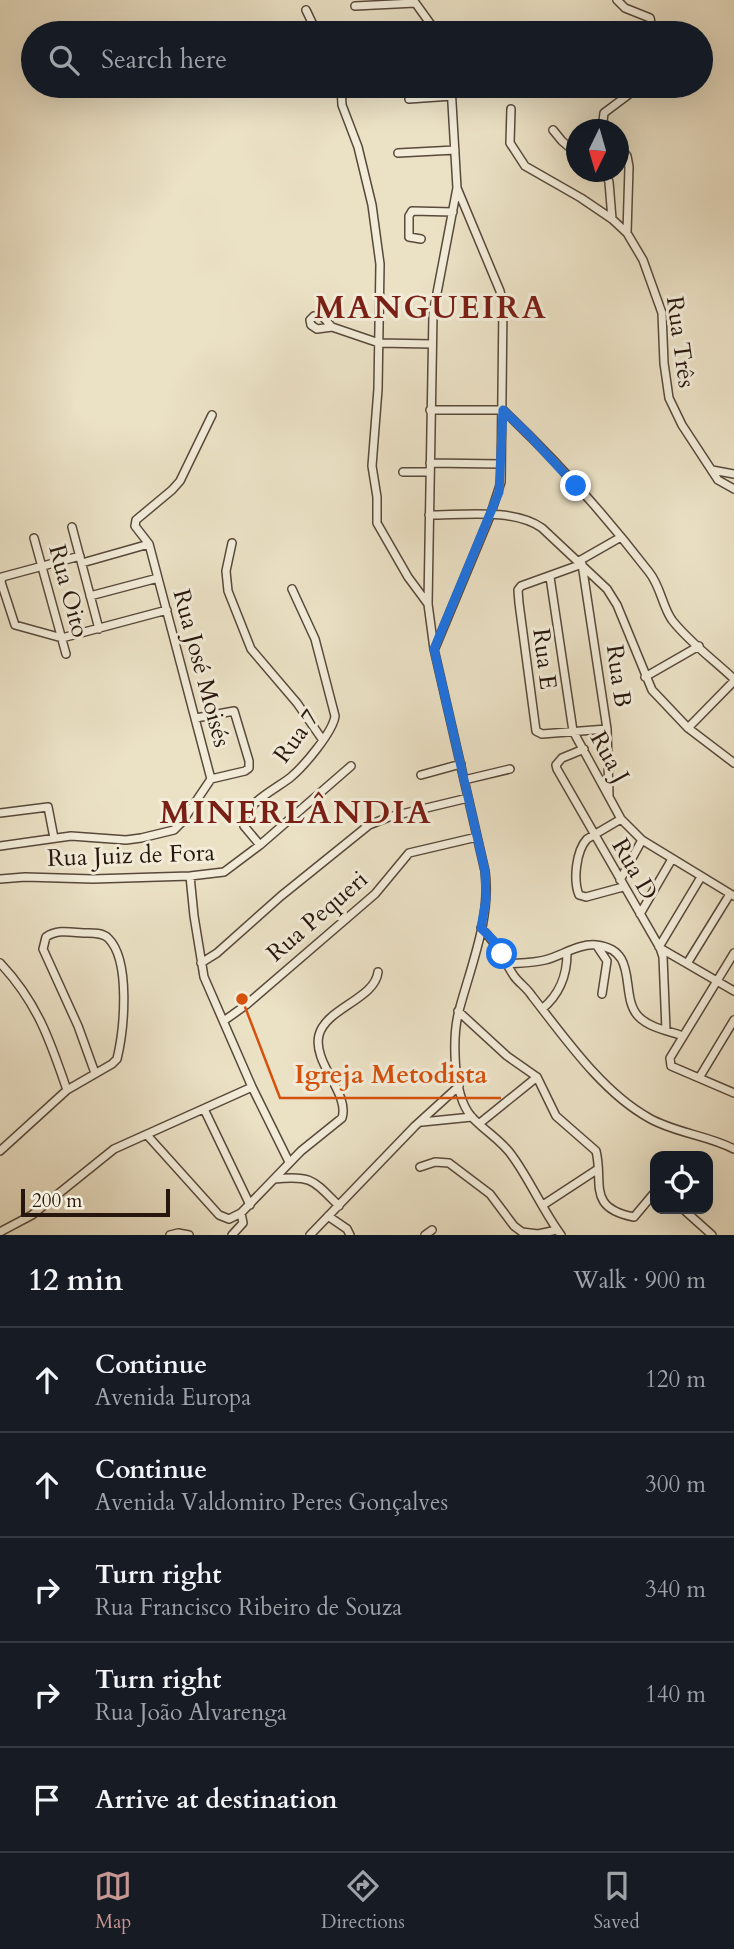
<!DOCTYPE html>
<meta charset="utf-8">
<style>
:root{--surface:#171b24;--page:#242831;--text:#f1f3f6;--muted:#9ea1a6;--line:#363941;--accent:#c59692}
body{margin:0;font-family:Cardo,serif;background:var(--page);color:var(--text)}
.controls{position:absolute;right:21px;bottom:21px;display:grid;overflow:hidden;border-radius:14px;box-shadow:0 7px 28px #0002}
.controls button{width:63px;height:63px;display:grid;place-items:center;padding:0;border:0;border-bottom:2px solid var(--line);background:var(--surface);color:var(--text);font:35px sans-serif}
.compass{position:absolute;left:566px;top:119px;width:63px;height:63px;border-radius:50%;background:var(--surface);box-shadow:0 7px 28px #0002;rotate:185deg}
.scale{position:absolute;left:21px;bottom:18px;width:149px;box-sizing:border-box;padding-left:7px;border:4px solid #27160d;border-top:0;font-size:19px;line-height:24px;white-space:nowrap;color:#27160d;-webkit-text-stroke:5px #f2ecd9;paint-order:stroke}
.stop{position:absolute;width:21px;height:21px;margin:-16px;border:5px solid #1a73e8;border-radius:50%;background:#fff}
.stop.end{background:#1a73e8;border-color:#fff;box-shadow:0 2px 7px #0008}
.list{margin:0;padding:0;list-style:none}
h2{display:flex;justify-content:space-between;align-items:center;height:91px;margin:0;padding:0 28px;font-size:30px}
h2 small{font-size:23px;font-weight:400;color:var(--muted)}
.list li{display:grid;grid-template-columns:46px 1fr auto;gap:21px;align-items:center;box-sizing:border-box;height:105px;padding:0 28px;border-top:2px solid var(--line)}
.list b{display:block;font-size:26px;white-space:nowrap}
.list p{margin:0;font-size:23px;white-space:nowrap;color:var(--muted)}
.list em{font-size:23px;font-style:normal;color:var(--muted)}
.icon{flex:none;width:38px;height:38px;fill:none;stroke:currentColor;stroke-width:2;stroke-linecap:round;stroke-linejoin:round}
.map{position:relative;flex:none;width:734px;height:1235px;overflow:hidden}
.search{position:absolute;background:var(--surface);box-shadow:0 7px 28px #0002;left:21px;right:21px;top:21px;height:77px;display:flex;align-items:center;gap:18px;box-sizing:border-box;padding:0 24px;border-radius:38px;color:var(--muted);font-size:26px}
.sheet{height:616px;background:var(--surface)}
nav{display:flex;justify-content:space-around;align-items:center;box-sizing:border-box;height:98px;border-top:2px solid var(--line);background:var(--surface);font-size:19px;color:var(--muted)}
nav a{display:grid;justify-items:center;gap:4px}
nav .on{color:var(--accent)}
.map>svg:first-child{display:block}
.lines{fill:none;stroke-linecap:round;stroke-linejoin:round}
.minor-casing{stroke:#58493b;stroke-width:10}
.minor{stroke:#f2ecd9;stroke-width:7}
.route{stroke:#1a73e8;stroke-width:9}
.labels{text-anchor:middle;stroke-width:6;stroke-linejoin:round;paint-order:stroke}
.street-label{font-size:24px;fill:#27160d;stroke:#f2ecd9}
.district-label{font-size:32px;font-weight:bold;letter-spacing:2px;fill:#7a1f14;stroke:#f2ecd9}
.leader{fill:none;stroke:#d5520c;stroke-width:2.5}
.callout-dot{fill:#d5520c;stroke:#f2ecd9;stroke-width:2.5}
.callout-label{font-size:26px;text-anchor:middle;font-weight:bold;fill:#d5520c;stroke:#f2ecd9;stroke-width:6;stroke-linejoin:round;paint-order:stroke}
</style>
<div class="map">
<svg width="734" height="1235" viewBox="0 0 734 1235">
<rect width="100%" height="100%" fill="#ebe1c5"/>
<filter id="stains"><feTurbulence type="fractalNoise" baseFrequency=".00286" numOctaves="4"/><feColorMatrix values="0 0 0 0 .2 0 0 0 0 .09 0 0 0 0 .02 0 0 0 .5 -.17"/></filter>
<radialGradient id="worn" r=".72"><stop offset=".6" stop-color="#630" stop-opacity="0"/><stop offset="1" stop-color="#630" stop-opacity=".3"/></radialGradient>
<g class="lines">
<g class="minor-casing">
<path id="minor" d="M617,0L625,8L650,18L653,33
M414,1L437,33
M355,6L415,3
M306,10L317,33
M341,86L342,105L358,147L372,205L380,264L378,389L372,466L377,497V523L408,577L428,604
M451,86L457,188L433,314L428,604L434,649L485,871C491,917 472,963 460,1007C452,1033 452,1094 471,1116C484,1131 502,1140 513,1157C531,1182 543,1211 561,1235
M409,99L452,96
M511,109L510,143L525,166L581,198L612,219L627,233
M553,130L562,141L576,153
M608,130L603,121L604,113L628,95L634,86
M618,144L627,156L629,167L627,233L643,260L662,313L664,363L669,398L682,425L718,480L734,489
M398,153L455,150
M605,172L609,182L612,219
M421,239L409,237V216L412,211L453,212
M332,327L322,316H314L310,320L311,325L317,329L332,327L379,343L432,344
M430,410H503C556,460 605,515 649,572C661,587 662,606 672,620C689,642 714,660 734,679
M430,463L501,464
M712,470L734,474
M403,472H430
M429,515C463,515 514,508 542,528L607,589L617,605L652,690L688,728L734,763
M72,527L99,629
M34,538L66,654
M232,543L226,571L228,591L251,649L297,703L322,739
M80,556L2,577L1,582L15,625L62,638L167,610
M579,561L621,537
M82,563L149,544
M550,577L573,731L621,819L642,840L734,896
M90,596L158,578
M435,648L490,516L501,482L503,304L500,291L457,188
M645,677L699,646
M196,718L234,711L249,761V768L245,771L211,779
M688,728L734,681
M607,729L542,734L536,731L519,603L518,590L521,586L582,564L607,729L609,795
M584,749L562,758L556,765L557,769L660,948L663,957L666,1030
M421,775L461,764
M464,780L510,769
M0,813L48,807L54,838
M621,819L587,839C576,851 573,880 579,895L586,897L623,887
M260,845L244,826C240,805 278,788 291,777C304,766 333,732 335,716L315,639L292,589
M0,846L71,836L126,840L141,838L174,830L182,822L211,779L149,544L135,526L136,520L172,490L180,481L212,415
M190,876L194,916L204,977L252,1087L289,1162
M0,879L25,877L93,879L190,876L224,872L260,845L351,766
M620,880L642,840
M640,914L672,859
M481,928C496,942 503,959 514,976C519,983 527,988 532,996C565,1038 602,1092 649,1118C675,1133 707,1135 734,1149
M597,946L607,961L602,994
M659,947L701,877
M660,948L734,991
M734,953L670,1058L671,1066L734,1093
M688,962L730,894
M0,963C37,1002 50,1040 67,1090
M201,963L217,953L281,896L369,825L389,817L468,798
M508,964C520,963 533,963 545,960C561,956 580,943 596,945C641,950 618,996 639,1017C650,1028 669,1031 683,1036
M542,1009C560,994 567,976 567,953
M458,1011L507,1056L537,1077L556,1116L596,1151C604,1182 586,1208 634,1217L655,1192
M225,1020L246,1005L375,894L409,853L477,837
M699,1078L734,1020
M204,1109L250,1205
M422,1122L472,1117
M480,1123L537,1077
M147,1135L219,1215L229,1219L241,1213L301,1151L342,1118C350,1093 312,1063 319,1035C326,1008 375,999 378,972
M0,1151L67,1090L112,1064L117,1059C124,1030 131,960 108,938C102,932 91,933 83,933C70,932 57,929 46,937L43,949L78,1026L95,1073
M420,1167L435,1162L449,1163L490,1194L514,1226L522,1232L538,1234L557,1230
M274,1179C312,1175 313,1180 339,1206
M543,1205L598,1169
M683,1209L712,1235
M328,1216L347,1229L350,1235
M0,1232L32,1215L114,1149L252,1087
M170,1235L178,1233L189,1235
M232,1235L243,1223L241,1213
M310,1235L415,1126L459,1086
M425,1235L432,1230"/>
</g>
<use href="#minor" class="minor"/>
</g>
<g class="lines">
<path class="route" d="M502,954L494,941L481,928L486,899L485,871L434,649L499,492L503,410L527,433L576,486"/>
</g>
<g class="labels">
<g class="street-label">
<text transform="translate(681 342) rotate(82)" y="8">Rua Três</text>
<text transform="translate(69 591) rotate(75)" y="8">Rua Oito</text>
<text transform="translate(545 659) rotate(83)" y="8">Rua E</text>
<text transform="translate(202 668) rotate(75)" y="8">Rua José Moisés</text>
<text transform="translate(619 676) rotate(82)" y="8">Rua B</text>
<text transform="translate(296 736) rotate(-54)" y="8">Rua 7</text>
<text transform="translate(610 757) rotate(61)" y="8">Rua J</text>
<text transform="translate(131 855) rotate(-2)" y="8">Rua Juiz de Fora</text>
<text transform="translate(635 869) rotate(60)" y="8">Rua D</text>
<text transform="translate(317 916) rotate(-41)" y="8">Rua Pequeri</text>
</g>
<g class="district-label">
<text x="431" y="318">MANGUEIRA</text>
<text x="296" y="823">MINERLÂNDIA</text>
</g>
</g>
<path class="leader" d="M242 999L280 1098H501"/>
<circle class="callout-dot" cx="242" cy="999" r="7"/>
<g class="callout-label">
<text x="391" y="1083">Igreja Metodista</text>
</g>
<rect width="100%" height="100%" filter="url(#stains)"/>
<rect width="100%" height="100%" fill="url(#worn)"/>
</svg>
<div class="controls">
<button><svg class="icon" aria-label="locate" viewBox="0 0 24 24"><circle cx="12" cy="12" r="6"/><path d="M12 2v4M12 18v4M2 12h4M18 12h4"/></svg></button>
</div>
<svg class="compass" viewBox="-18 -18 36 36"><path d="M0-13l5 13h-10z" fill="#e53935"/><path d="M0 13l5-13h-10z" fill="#9ea1a6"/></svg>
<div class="scale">200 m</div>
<div class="stop" style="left:502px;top:954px"></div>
<div class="stop end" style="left:576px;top:486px"></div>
<div class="search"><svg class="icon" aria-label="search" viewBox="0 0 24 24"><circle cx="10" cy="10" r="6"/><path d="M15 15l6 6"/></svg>Search here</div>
</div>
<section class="sheet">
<h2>12 min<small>Walk · 900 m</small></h2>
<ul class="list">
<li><svg class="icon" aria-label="ahead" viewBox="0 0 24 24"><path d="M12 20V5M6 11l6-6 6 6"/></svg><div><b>Continue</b><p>Avenida Europa</p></div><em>120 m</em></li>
<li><svg class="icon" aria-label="ahead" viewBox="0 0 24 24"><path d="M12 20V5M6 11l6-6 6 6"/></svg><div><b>Continue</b><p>Avenida Valdomiro Peres Gonçalves</p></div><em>300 m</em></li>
<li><svg class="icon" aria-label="right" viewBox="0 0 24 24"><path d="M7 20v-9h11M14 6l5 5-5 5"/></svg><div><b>Turn right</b><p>Rua Francisco Ribeiro de Souza</p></div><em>340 m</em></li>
<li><svg class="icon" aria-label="right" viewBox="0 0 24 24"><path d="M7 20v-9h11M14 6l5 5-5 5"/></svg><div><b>Turn right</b><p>Rua João Alvarenga</p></div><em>140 m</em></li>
<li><svg class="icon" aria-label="arrive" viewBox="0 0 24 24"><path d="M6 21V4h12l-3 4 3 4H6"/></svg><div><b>Arrive at destination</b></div></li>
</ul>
</section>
<nav>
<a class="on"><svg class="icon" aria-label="map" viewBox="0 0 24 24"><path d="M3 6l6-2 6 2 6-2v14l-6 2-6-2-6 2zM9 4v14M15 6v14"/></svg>Map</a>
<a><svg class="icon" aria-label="directions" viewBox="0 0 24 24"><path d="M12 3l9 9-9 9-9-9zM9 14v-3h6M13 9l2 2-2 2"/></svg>Directions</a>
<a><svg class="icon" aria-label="saved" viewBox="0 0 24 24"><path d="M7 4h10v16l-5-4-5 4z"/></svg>Saved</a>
</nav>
